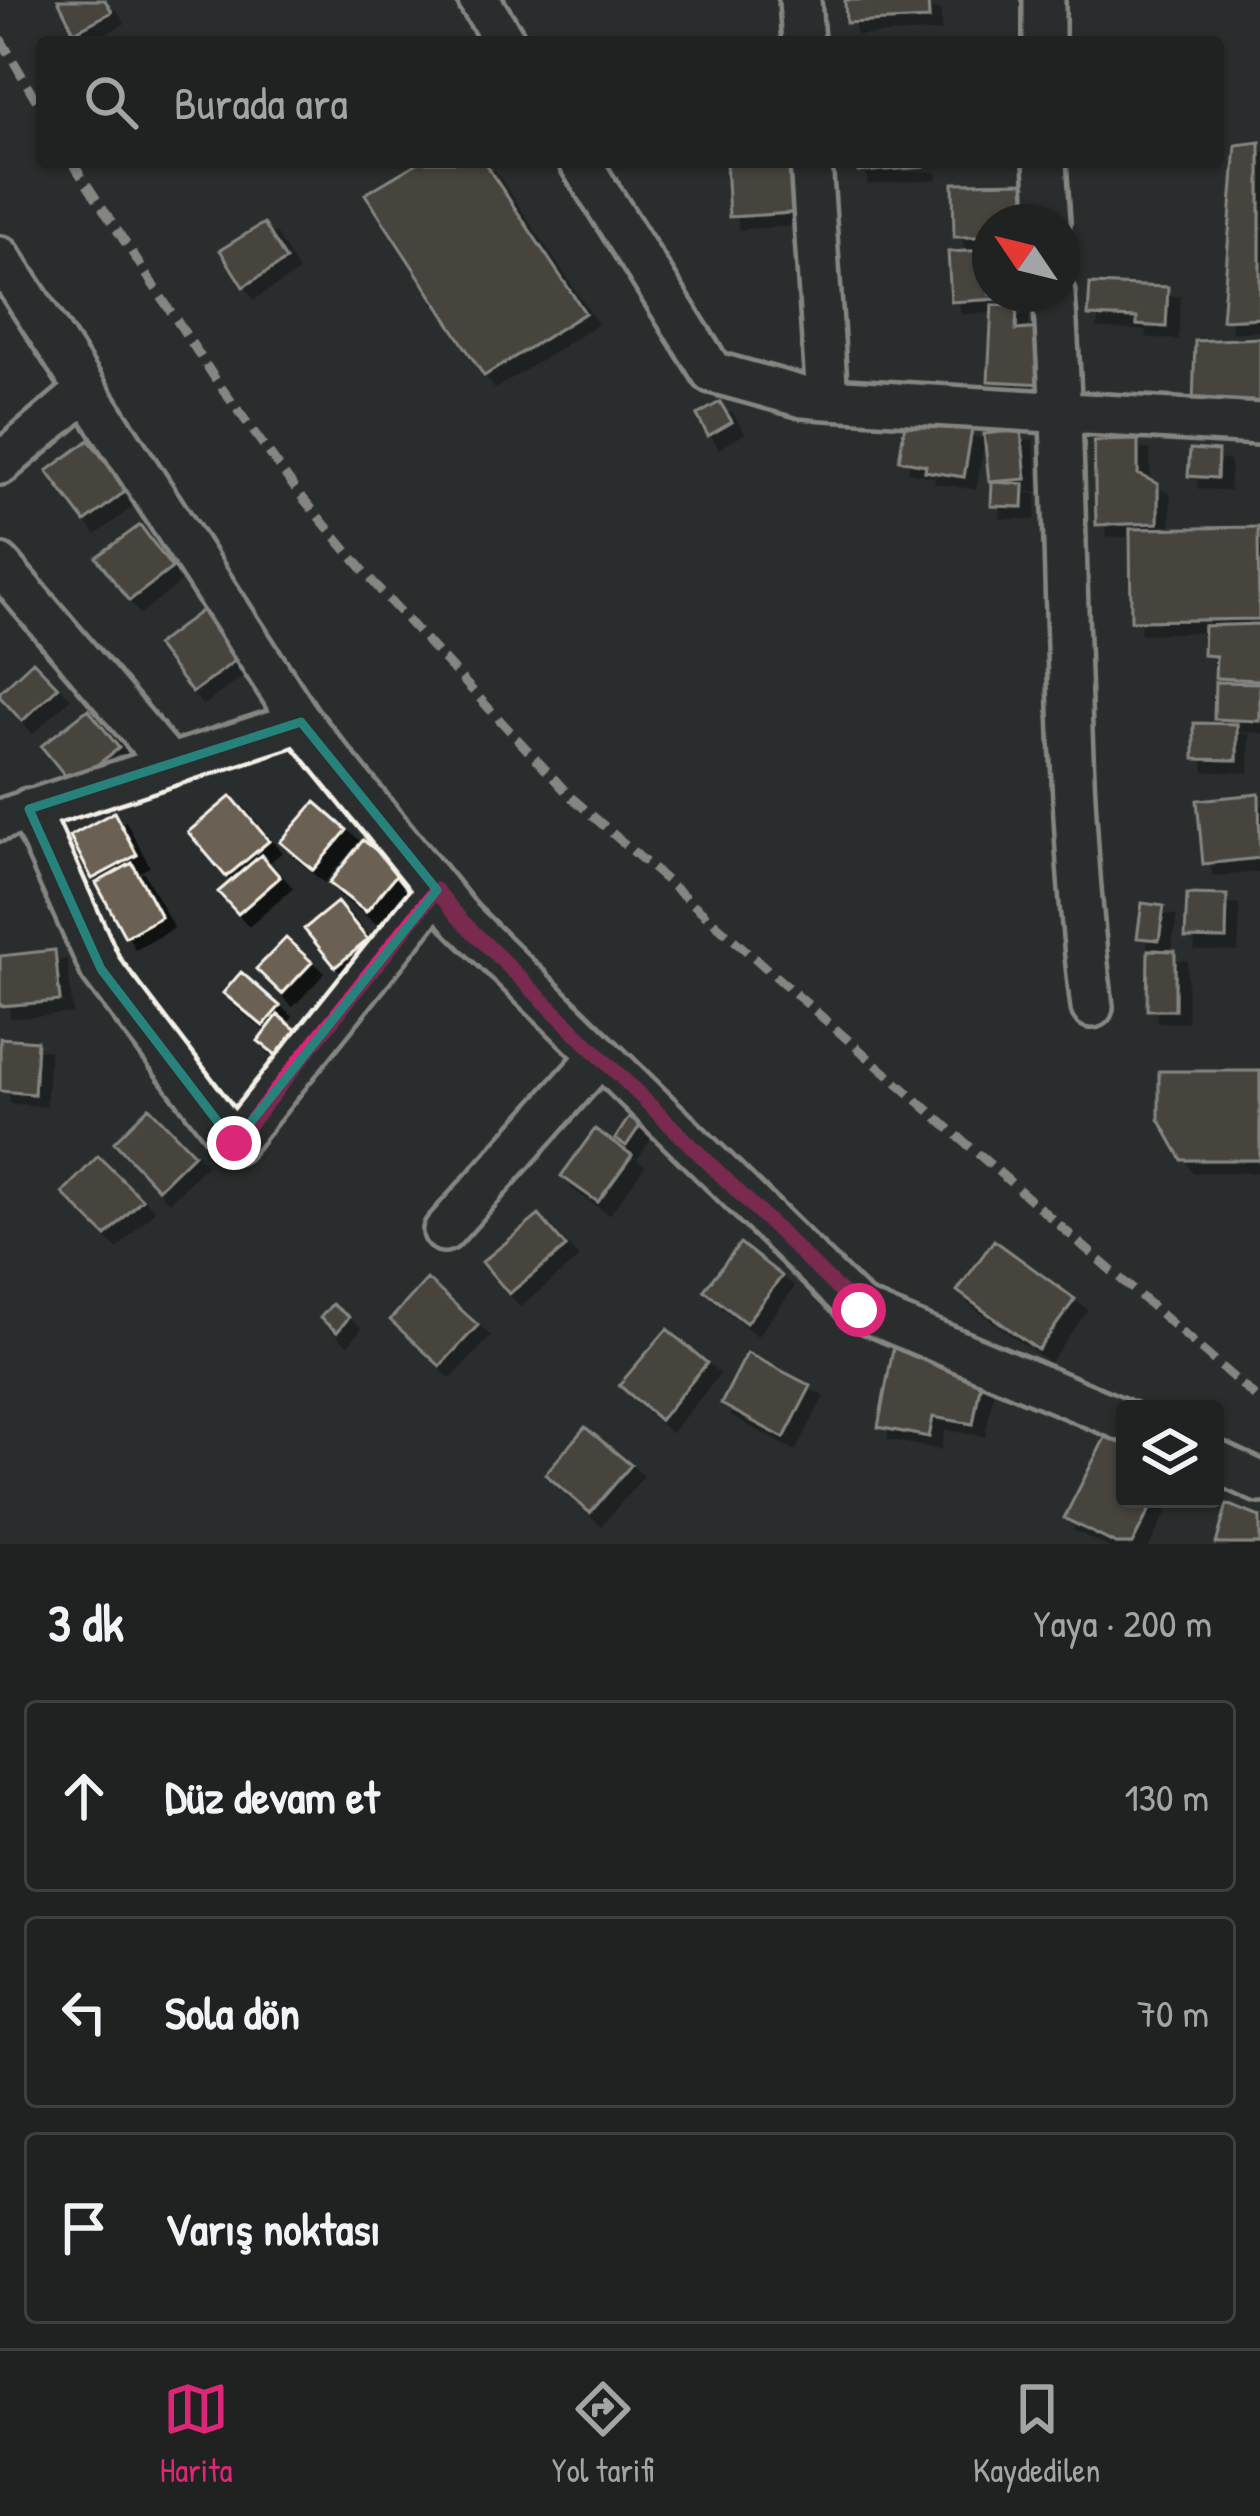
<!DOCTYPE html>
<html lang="tr">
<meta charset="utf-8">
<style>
:root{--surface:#202222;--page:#2d2f2f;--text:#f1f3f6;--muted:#a2a4a5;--line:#3d3f40;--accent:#db2777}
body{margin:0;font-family:"Patrick Hand",sans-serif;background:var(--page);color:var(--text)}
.controls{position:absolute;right:36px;bottom:36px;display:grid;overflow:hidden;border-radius:12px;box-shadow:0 3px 9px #0004}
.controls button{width:108px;height:108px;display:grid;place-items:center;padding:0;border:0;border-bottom:3px solid var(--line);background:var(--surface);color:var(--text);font:60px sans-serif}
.compass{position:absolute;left:972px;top:204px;width:108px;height:108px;border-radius:50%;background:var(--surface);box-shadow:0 3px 9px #0004;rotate:305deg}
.stop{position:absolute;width:36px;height:36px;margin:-27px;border:9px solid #db2777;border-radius:50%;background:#fff}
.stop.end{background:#db2777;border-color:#fff;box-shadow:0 3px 12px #0008}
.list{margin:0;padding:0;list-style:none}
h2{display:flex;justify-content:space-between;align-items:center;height:156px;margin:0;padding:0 48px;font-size:51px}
h2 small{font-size:39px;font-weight:400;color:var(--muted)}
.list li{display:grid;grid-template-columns:78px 1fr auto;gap:36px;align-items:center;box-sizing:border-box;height:192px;margin:0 24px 24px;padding:0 24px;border:3px solid var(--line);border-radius:12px}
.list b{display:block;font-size:45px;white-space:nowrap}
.list em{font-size:39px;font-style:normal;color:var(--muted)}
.icon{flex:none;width:66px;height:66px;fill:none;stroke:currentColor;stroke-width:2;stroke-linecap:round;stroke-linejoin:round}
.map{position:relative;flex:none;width:1260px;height:1544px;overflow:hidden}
.search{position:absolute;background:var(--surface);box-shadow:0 3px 9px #0004;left:36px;right:36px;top:36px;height:132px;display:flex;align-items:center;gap:30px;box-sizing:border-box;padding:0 42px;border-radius:12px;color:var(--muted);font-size:45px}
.sheet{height:804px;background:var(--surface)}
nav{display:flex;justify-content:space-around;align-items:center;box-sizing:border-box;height:168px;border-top:3px solid var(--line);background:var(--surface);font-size:33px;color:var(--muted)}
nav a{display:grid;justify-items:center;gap:6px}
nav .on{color:var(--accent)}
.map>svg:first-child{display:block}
.building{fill:#6b6052;stroke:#f4f1e8;stroke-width:3;filter:url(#shadow)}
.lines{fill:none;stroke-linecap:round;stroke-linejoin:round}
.minor-casing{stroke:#f4f1e8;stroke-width:48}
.minor{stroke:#2a2d2e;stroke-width:39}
.rail{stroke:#f4f1e8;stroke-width:9;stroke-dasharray:18 9;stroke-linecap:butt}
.route{stroke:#db2777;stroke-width:15}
.marked{fill:none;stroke:#26827a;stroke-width:9;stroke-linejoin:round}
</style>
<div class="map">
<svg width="1260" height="1544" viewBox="0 0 1260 1544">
<defs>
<filter id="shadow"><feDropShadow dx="11" dy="11" stdDeviation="0" flood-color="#0009"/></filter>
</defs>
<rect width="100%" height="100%" fill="#2a2d2e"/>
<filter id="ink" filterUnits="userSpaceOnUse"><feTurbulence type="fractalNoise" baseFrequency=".00833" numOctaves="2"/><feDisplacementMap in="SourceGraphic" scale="24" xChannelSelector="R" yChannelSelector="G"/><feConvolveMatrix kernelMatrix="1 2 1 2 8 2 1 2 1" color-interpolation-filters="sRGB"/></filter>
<g filter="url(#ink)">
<path class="building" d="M58,0H105L112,12L74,32Z
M845,0H928L929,19L846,23Z
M1260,142V318L1222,320L1236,145Z
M419,162H484L585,313L484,376L365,194Z
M726,162H803L806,212L729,217Z
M857,162H924V167L858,172Z
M1030,182L1031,222H990V237H954L953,183Z
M264,223L286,260L243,287L220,250Z
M990,250V294H1013V298L951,302L948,252Z
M1090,284L1168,287L1166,327L1137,325V318L1088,316Z
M992,305L1017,306L1016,330L1041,328L1046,384L988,381Z
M1260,338V405H1193L1195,341Z
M720,402L732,422L708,436L697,415Z
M906,418L972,429L964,477L925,471L926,465L899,460Z
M1021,430L1026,479L989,482L984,434Z
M89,440L127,490L85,522L47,471Z
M1138,440V474L1158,484V523L1096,525L1094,441Z
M1190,449L1218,451L1217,478L1188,476Z
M992,482L1024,484L1023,507L991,506Z
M140,525L172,568L129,601L96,557Z
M1258,527L1259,619L1131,621L1130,529Z
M213,602L249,650L192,693L156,645Z
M1260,624V680L1215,678L1216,656L1203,655L1204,626Z
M33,661L58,687L22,721L0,697V692Z
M1215,682L1260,683V721L1214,719Z
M88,709L119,748L72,784L41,746Z
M1194,723L1237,724V760L1194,759Z
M1259,794L1260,858L1203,864L1197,800Z
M231,796L269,841L226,877L188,832Z
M315,802L347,830L313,870L280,842Z
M114,812L137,855L92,879L70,836Z
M363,840L401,869L366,912L329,883Z
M261,855L280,877L238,914L218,892Z
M132,863L161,917L125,937L96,883Z
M1187,894L1227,895L1226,939L1185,938Z
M337,902L368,940L335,967L304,929Z
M1142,903L1164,906L1159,940L1137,938Z
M286,938L312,962L282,994L256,969Z
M55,950L60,1001L0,1006V956Z
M1148,950L1175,951V1010H1147Z
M241,972L280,1006L263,1026L223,993Z
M278,1015L305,1037L285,1062L258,1041Z
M0,1038L37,1041L34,1094L0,1091Z
M1159,1071H1260V1160H1182L1159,1119Z
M149,1107L194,1154L158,1189L114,1142Z
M629,1117L641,1124L626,1146L615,1139Z
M595,1129L632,1155L598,1202L561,1176Z
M98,1156L142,1199L106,1236L62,1193Z
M539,1215L566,1247L509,1294L482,1262Z
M994,1240L1075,1299L1038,1350L957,1291Z
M740,1243L782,1276L746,1323L704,1290Z
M427,1279L478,1325L440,1366L390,1320Z
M332,1304L349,1317L337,1332L320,1318Z
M667,1329L707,1363L660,1420L619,1385Z
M894,1344L982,1375L973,1424L933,1417L929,1437L878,1427Z
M747,1353L811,1386L784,1438L721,1404Z
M1114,1420L1125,1426V1499H1155L1132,1544H1116L1064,1518Z
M585,1427L631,1465L590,1513L545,1474Z
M1227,1504L1260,1517V1544H1216Z"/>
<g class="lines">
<g class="minor-casing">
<path id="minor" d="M479,0L505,42
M800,0L803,42
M1044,42V0
M580,162L712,372L803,397L827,399L1260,424
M811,162L827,399
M1045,162L1049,222
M0,257L301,722
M1054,294C1071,531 1062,771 1092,1007
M0,464L86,391
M0,565L168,763
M29,809L101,969L234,1143L437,890
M0,820L301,722L462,920L859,1309L1125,1421
M444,1231L600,1056
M1215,1461L1260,1482"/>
</g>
<use href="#minor" class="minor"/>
<path class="rail" d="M0,38L42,110
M72,162L216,380L296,490L385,596L571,797L1260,1401"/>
</g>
</g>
<g class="lines" filter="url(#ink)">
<path class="route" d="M234,1143L436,890L461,920L859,1310"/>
</g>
<path d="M0 0H1260V1544H0ZM301,722L437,890L234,1143L101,969L29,809Z" fill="#2a2d2e" fill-opacity=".55" fill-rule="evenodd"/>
<path class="marked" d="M301,722L437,890L234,1143L101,969L29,809Z"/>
</svg>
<div class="controls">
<button><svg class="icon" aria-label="layers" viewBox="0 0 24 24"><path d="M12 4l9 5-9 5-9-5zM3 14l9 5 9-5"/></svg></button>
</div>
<svg class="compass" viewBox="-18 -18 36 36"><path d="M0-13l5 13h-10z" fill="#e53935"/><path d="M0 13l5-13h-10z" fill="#a2a4a5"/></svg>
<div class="stop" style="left:859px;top:1310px"></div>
<div class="stop end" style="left:234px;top:1143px"></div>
<div class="search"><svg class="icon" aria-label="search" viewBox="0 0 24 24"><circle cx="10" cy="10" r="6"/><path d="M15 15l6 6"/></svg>Burada ara</div>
</div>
<section class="sheet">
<h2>3 dk<small>Yaya · 200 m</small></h2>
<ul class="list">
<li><svg class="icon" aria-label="ahead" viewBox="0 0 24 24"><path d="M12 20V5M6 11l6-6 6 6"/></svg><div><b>Düz devam et</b></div><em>130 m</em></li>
<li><svg class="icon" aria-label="left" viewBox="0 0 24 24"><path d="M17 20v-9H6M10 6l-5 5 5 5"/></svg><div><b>Sola dön</b></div><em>70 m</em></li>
<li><svg class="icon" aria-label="arrive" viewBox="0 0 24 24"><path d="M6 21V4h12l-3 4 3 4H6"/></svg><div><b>Varış noktası</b></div></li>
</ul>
</section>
<nav>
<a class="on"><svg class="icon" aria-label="map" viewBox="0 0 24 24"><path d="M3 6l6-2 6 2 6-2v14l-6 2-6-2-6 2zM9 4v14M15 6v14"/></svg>Harita</a>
<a><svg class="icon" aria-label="directions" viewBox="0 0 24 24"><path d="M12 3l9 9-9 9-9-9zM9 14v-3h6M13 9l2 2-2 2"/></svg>Yol tarifi</a>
<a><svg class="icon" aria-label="saved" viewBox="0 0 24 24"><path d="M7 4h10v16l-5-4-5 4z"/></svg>Kaydedilen</a>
</nav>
